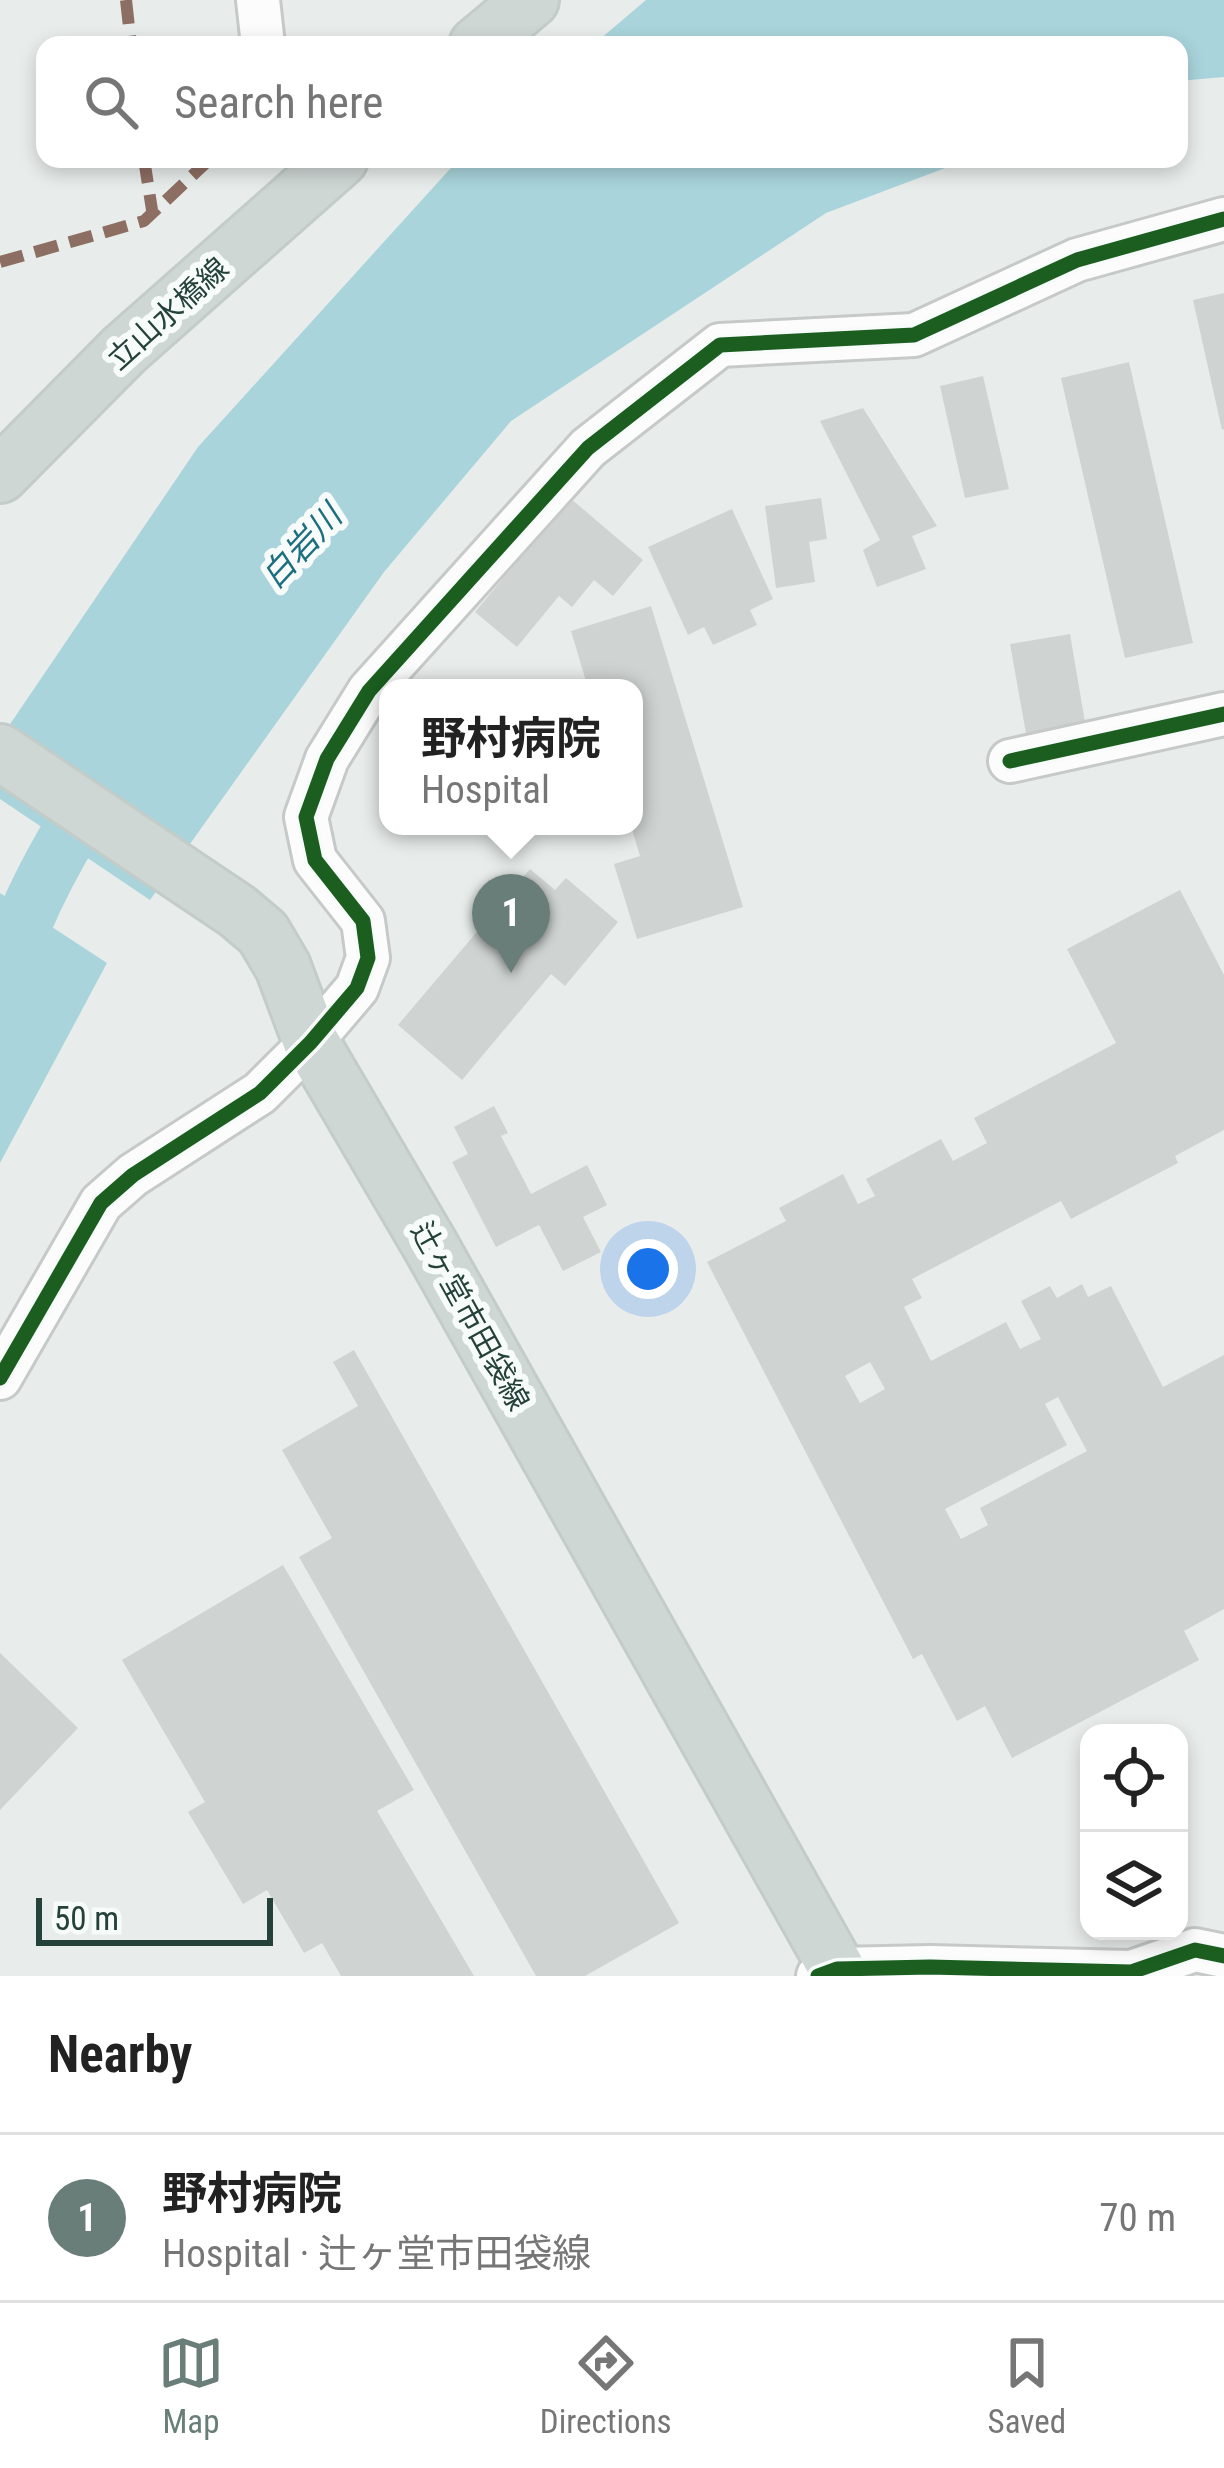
<!DOCTYPE html>
<meta charset="utf-8">
<style>
:root{--surface:#fff;--page:#f2f2f2;--text:#222;--muted:#767676;--line:#e0e0e0;--accent:#697e78}
body{margin:0;font-family:"Roboto Condensed","Noto Sans JP",sans-serif;background:var(--page);color:var(--text)}
.controls{position:absolute;right:36px;bottom:36px;display:grid;overflow:hidden;border-radius:24px;box-shadow:0 6px 18px #0003}
.controls button{width:108px;height:108px;display:grid;place-items:center;padding:0;border:0;border-bottom:3px solid var(--line);background:var(--surface);color:var(--text);font:60px sans-serif}
.scale{position:absolute;left:36px;bottom:30px;width:237px;box-sizing:border-box;padding-left:12px;border:6px solid #24423a;border-top:0;font-size:33px;line-height:42px;white-space:nowrap;color:#24423a;-webkit-text-stroke:9px #f7fbf9;paint-order:stroke}
.you{position:absolute;left:648px;top:1269px;width:42px;height:42px;margin:-30px;border:9px solid #fff;border-radius:50%;background:#1a73e8;box-shadow:0 0 0 18px #1a73e833}
.badge{display:grid;place-items:center;width:78px;height:78px;border-radius:50%;background:var(--accent);color:#fff;font-size:39px;font-weight:700}
.pin{position:absolute;translate:-50% -99px;filter:drop-shadow(0 3px 6px #0008)}
.pin::after{content:'';position:absolute;top:63px;width:42px;height:36px;background:inherit;clip-path:polygon(0 0,100% 0,50% 100%)}
.popup{position:absolute;left:379px;top:679px;width:264px;height:156px;box-sizing:border-box;display:grid;place-content:center;border-radius:24px;background:var(--surface);filter:drop-shadow(0 3px 9px #0005);font-size:39px;white-space:nowrap;color:var(--muted)}
.popup b{font-size:45px;color:var(--text)}
.popup::after{content:'';position:absolute;left:50%;top:100%;margin-left:-24px;border:24px solid transparent;border-top-color:var(--surface)}
.list{margin:0;padding:0;list-style:none}
h2{display:flex;justify-content:space-between;align-items:center;height:156px;margin:0;padding:0 48px;font-size:51px}
h2 small{font-size:39px;font-weight:400;color:var(--muted)}
.list li{display:grid;grid-template-columns:78px 1fr auto;gap:36px;align-items:center;box-sizing:border-box;height:168px;padding:0 48px;border-top:3px solid var(--line)}
.list b{display:block;font-size:45px;white-space:nowrap}
.list p{margin:0;font-size:39px;white-space:nowrap;color:var(--muted)}
.list em{font-size:39px;font-style:normal;color:var(--muted)}
.icon{flex:none;width:66px;height:66px;fill:none;stroke:currentColor;stroke-width:2;stroke-linecap:round;stroke-linejoin:round}
.map{position:relative;flex:none;width:1224px;height:1976px;overflow:hidden}
.search{position:absolute;background:var(--surface);box-shadow:0 6px 18px #0003;left:36px;right:36px;top:36px;height:132px;display:flex;align-items:center;gap:30px;box-sizing:border-box;padding:0 42px;border-radius:24px;color:var(--muted);font-size:45px}
.sheet{height:324px;background:var(--surface)}
nav{display:flex;justify-content:space-around;align-items:center;box-sizing:border-box;height:168px;border-top:3px solid var(--line);background:var(--surface);font-size:33px;color:var(--muted)}
nav a{display:grid;justify-items:center;gap:6px}
nav .on{color:var(--accent)}
.map>svg:first-child{display:block}
.water{fill:#a9d4db}
.lines{fill:none;stroke-linecap:round;stroke-linejoin:round}
.river{stroke:#a9d4db;stroke-width:57}
.building{fill:#cfd4d2;fill-rule:evenodd}
.minor-casing{stroke:#c5cac8;stroke-width:48}
.major-casing{stroke:#c3ccc9;stroke-width:60}
.minor{stroke:#fcfcfc;stroke-width:42}
.major{stroke:#cfd7d5;stroke-width:54}
.quiet{stroke:#8d6e63;stroke-width:12;stroke-dasharray:24 12;stroke-linecap:butt}
.cycleway-casing{stroke:#f7fbf9;stroke-width:22}
.cycleway{stroke:#1b5e20;stroke-width:15}
.labels{text-anchor:middle;stroke-width:12;stroke-linejoin:round;paint-order:stroke}
.street-label{font-size:30px;fill:#24423a;stroke:#f7fbf9}
.water-label{font-size:33px;font-style:italic;fill:#1c6f80;stroke:#f7fbf9}
</style>
<div class="map">
<svg width="1224" height="1976" viewBox="0 0 1224 1976">
<rect width="100%" height="100%" fill="#e8edeb"/>
<path class="water" d="M646,0H1224V77L1179,81V45H593Z
M459,159H969L826,213L511,421L384,572L150,900L0,799V739L198,447Z
M0,893L107,963L0,1163Z"/>
<g class="lines">
<path class="river" d="M0,985C25,911 61,839 108,777"/>
</g>
<path class="building" d="M1224,293V429L1222,430L1193,300Z
M1129,362L1193,643L1125,658L1061,378Z
M983,376L1009,489L965,498L940,386Z
M863,408L937,526L912,536L926,569L877,587L863,550L880,540L820,421Z
M570,498L643,560L613,596L594,580L572,607L559,596L517,647L475,612Z
M821,498L827,539L809,542L815,582L776,588L765,506Z
M732,509L773,599L750,610L757,625L713,645L704,627L688,635L648,547Z
M651,606L743,907L637,939L614,864L640,856L631,826H634V688H588L571,631Z
M1070,634L1086,728L1027,739L1010,644Z
M530,869L555,890L566,878L618,922L565,986L551,974L462,1080L398,1025Z
M1180,890L1224,975V1130L1175,1156L1178,1163L1071,1219L1061,1201L912,1279L922,1298L904,1307L931,1361L1006,1322L1020,1349L1041,1339L1021,1301L1050,1286L1057,1298L1082,1284L1088,1297L1111,1286L1163,1387L1224,1355V1609L1184,1631L1199,1660L1012,1758L985,1706L957,1721L922,1654L913,1659L707,1262L786,1221L779,1208L843,1174L858,1204L875,1196L866,1179L941,1139L953,1161L987,1143L974,1118L1116,1043L1067,949ZM870,1362L885,1389L860,1403L845,1376ZM1058,1397L1087,1451L980,1508L988,1525L961,1539L945,1509L1067,1445L1045,1404Z
M494,1106L508,1133L501,1136L531,1194L587,1165L607,1205L583,1217L601,1252L563,1271L539,1225L496,1247L452,1162L468,1154L454,1127Z
M354,1350L679,1923L585,1976H536L299,1557L332,1538L282,1450L358,1406L333,1362Z
M283,1565L414,1790L377,1811L474,1976H341L322,1943L304,1953L267,1890L243,1904L188,1812L205,1802L122,1660Z
M0,1653L78,1728L0,1810Z"/>
<g class="lines">
<g class="minor-casing">
<path id="minor" d="M258,0L263,45
M1010,761L1224,714
M0,1378L101,1203L133,1175L260,1093L311,1042L357,988L368,958L363,921L315,860L306,817L327,759L369,691L588,448L720,345L914,335L1077,260L1224,219
M818,1976L837,1969L930,1967L1131,1972L1195,1950L1224,1956"/>
</g>
<g class="major-casing">
<path id="major" d="M477,45L531,0
M0,475L124,350L340,159
M0,752L237,911L263,933L283,967L311,1042L430,1245L841,1976"/>
</g>
<use href="#minor" class="minor"/>
<use href="#major" class="major"/>
<path class="quiet" d="M126,0L131,45
M144,159L152,210
M0,262L144,221L210,159"/>
<g class="cycleway-casing">
<path id="cycleway" d="M1010,761L1224,714
M0,1378L101,1203L133,1175L260,1093L311,1042L357,988L368,958L363,921L315,860L306,817L327,759L369,691L588,448L720,345L914,335L1077,260L1224,219
M818,1976L837,1969L930,1967L1131,1972L1195,1950L1224,1956"/>
</g>
<use href="#cycleway" class="cycleway"/>
</g>
<g class="labels">
<g class="street-label">
<text transform="translate(168 314) rotate(-42)" y="10">立山水橋線</text>
<text transform="translate(470 1316) rotate(61)" y="10">辻ヶ堂市田袋線</text>
</g>
<g class="water-label">
<text transform="translate(301 546) rotate(-47)" y="12">白岩川</text>
</g>
</g>
</svg>
<div class="controls">
<button><svg class="icon" aria-label="locate" viewBox="0 0 24 24"><circle cx="12" cy="12" r="6"/><path d="M12 2v4M12 18v4M2 12h4M18 12h4"/></svg></button>
<button><svg class="icon" aria-label="layers" viewBox="0 0 24 24"><path d="M12 4l9 5-9 5-9-5zM3 14l9 5 9-5"/></svg></button>
</div>
<div class="scale">50 m</div>
<div class="you"></div>
<div class="pin badge" style="left:511px;top:973px">1</div>
<div class="popup"><b>野村病院</b>Hospital</div>
<div class="search"><svg class="icon" aria-label="search" viewBox="0 0 24 24"><circle cx="10" cy="10" r="6"/><path d="M15 15l6 6"/></svg>Search here</div>
</div>
<section class="sheet">
<h2>Nearby<small></small></h2>
<ul class="list">
<li><span class="badge">1</span><div><b>野村病院</b><p>Hospital · 辻ヶ堂市田袋線</p></div><em>70 m</em></li>
</ul>
</section>
<nav>
<a class="on"><svg class="icon" aria-label="map" viewBox="0 0 24 24"><path d="M3 6l6-2 6 2 6-2v14l-6 2-6-2-6 2zM9 4v14M15 6v14"/></svg>Map</a>
<a><svg class="icon" aria-label="directions" viewBox="0 0 24 24"><path d="M12 3l9 9-9 9-9-9zM9 14v-3h6M13 9l2 2-2 2"/></svg>Directions</a>
<a><svg class="icon" aria-label="saved" viewBox="0 0 24 24"><path d="M7 4h10v16l-5-4-5 4z"/></svg>Saved</a>
</nav>
